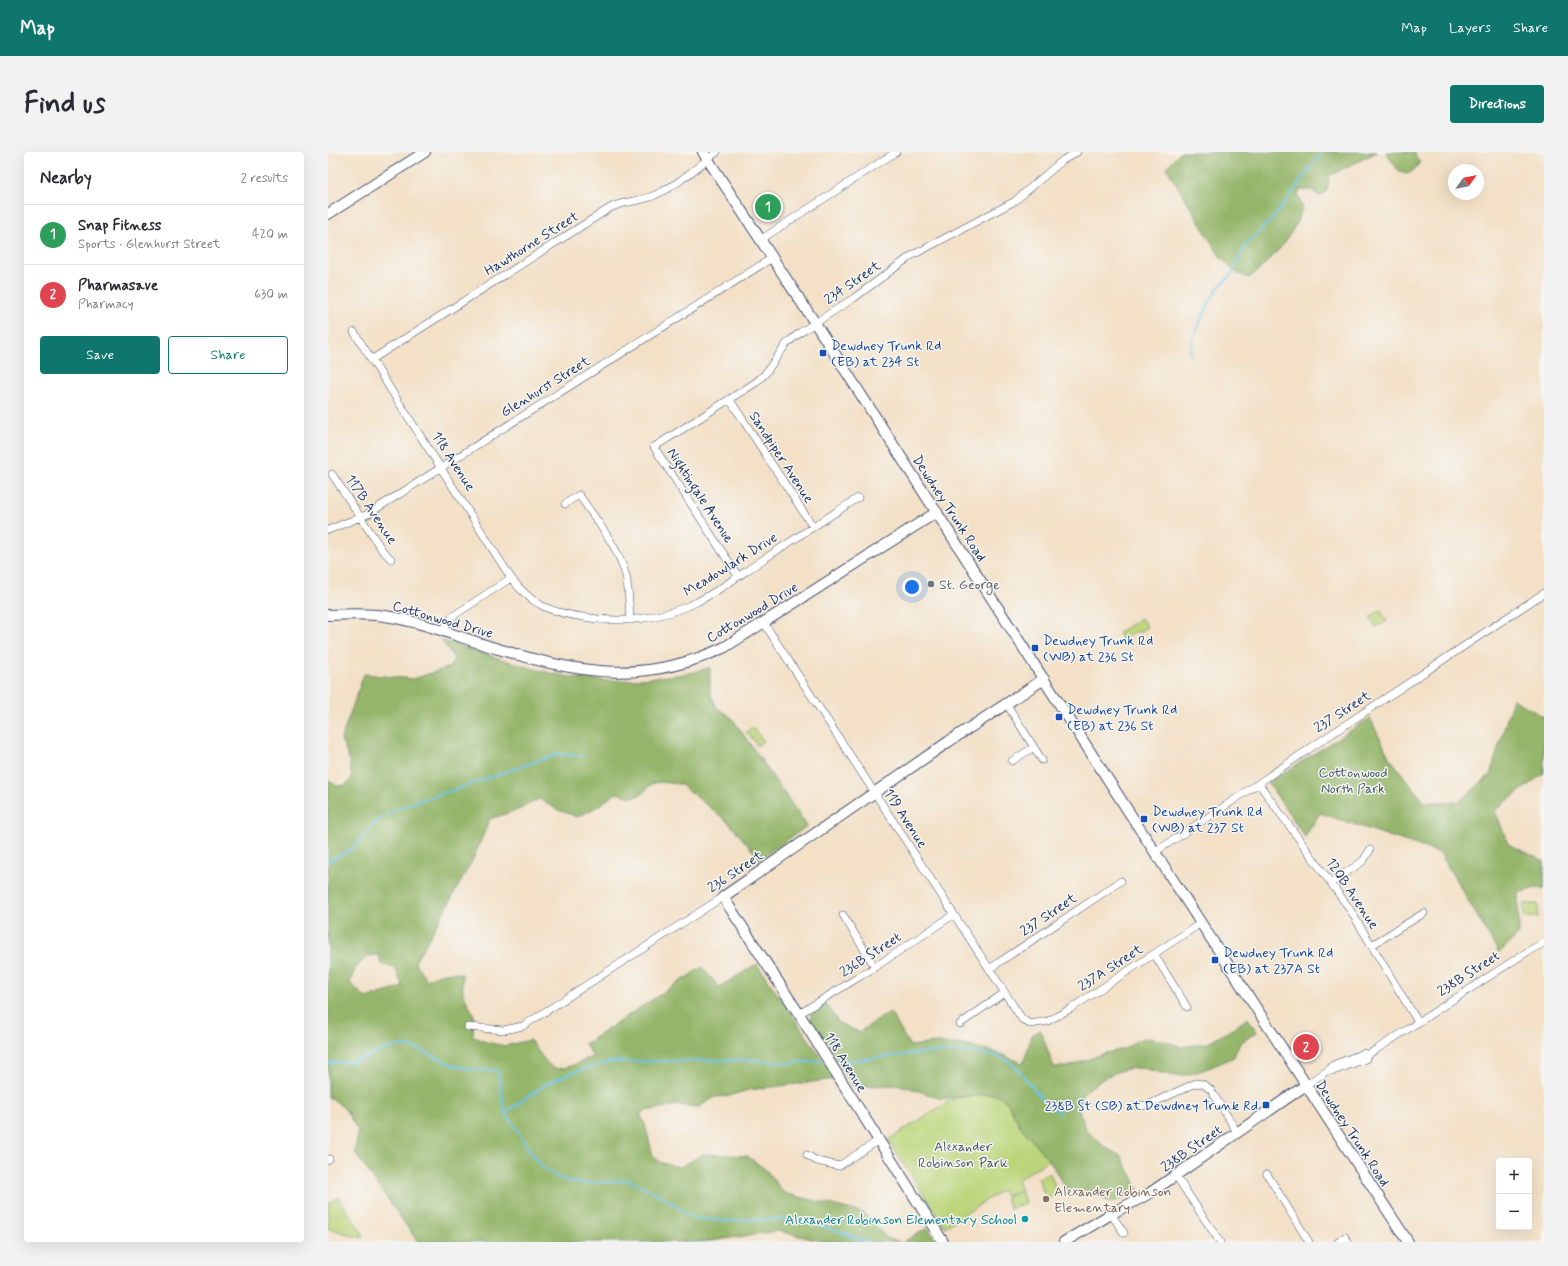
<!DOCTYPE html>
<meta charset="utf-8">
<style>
:root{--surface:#fff;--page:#f2f2f3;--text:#2b2b33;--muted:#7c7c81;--line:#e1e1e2;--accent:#0f766e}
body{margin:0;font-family:Mynerve,sans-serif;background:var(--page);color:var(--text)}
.controls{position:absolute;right:12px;bottom:12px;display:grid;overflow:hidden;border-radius:4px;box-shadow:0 4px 16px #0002}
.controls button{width:36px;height:36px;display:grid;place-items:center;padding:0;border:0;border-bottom:1px solid var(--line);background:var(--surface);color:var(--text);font:20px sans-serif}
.compass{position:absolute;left:1120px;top:12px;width:36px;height:36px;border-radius:50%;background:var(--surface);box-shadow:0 4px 16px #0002;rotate:57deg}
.you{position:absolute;left:584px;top:435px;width:14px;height:14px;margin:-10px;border:3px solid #fff;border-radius:50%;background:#1a73e8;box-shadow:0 0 0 6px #1a73e833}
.badge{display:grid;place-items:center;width:26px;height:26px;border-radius:50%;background:var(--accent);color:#fff;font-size:13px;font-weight:700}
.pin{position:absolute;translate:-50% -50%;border:2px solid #fff;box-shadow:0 1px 4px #0006}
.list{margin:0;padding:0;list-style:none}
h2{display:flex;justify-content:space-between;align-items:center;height:52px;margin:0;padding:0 16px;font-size:17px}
h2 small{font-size:13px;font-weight:400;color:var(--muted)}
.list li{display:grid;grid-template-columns:26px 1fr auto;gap:12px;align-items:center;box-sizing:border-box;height:60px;padding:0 16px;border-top:1px solid var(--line)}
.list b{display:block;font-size:15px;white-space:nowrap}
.list p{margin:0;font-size:13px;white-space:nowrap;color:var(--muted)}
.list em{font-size:13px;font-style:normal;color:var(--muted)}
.actions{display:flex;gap:8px;padding:12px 16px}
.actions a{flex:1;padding:9px 0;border:1px solid var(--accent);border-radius:4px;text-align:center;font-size:14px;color:var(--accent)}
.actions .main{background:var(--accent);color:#fff}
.map{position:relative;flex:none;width:1216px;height:1090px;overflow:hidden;border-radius:4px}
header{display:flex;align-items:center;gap:24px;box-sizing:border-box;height:56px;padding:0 20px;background:var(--accent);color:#fff}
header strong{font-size:19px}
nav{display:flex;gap:22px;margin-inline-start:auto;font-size:14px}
.intro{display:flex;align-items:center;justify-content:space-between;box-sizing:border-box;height:96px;padding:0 24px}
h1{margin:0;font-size:28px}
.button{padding:10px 18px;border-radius:4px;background:var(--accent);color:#fff;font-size:14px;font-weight:700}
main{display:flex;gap:24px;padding:0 24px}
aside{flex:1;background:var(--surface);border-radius:4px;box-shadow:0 4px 16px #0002}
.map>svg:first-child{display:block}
.green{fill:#bcd57a;stroke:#6c826c}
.forest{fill:#95b66a;stroke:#587264;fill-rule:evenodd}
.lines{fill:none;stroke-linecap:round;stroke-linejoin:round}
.stream{stroke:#6ac3e7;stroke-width:2}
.street-casing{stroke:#3b4a6e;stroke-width:8}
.secondary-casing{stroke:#3b4a6e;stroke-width:12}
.street{stroke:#fff;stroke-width:7}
.secondary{stroke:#fff;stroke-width:10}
.transit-dot{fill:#1a4fb4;stroke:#f6f6f2;stroke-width:1.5}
.worship-dot{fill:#6b7280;stroke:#f6f6f2;stroke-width:1.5}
.education-dot{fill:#8d6e63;stroke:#f6f6f2;stroke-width:1.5}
.culture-dot{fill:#0f9aa8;stroke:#f6f6f2;stroke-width:1.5}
.labels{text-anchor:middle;stroke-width:3;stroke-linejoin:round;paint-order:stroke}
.street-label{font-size:14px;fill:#1b2f5e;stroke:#f6f6f2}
.transit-label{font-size:14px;fill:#164399;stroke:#f6f6f2;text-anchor:start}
.worship-label{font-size:14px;fill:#5b616d;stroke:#f6f6f2;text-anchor:start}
.park-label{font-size:14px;fill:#435865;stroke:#f6f6f2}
.education-label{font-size:14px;fill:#785e54;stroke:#f6f6f2;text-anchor:start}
.culture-label{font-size:14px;fill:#0d838f;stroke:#f6f6f2;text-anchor:end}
</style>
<header>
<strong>Map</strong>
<nav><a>Map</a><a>Layers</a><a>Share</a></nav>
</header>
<div class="intro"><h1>Find us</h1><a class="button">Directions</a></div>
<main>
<aside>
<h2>Nearby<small>2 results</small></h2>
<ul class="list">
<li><span class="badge" style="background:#2e9e5b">1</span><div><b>Snap Fitness</b><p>Sports · Glenhurst Street</p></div><em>420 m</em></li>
<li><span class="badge" style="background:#e0444e">2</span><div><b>Pharmasave</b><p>Pharmacy</p></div><em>630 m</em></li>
</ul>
<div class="actions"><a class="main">Save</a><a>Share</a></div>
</aside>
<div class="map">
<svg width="1216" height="1090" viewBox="0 0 1216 1090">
<rect width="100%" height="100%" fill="#f6f6f2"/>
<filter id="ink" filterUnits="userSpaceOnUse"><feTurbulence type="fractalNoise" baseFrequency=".025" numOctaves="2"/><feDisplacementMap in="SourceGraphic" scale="8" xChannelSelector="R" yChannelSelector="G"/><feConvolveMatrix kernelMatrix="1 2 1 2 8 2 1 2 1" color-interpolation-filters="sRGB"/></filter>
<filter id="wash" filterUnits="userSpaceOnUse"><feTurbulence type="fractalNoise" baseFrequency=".012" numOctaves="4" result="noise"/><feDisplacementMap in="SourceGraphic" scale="16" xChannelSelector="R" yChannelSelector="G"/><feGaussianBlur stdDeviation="0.9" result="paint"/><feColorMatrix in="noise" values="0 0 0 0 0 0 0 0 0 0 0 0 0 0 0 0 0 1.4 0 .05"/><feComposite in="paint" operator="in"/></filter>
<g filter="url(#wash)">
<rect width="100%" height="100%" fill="#f3e0c6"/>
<path class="green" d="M1052,458L1059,469L1048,475L1042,465Z
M813,466L819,475L810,481L808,479L794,488L790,481Z
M424,575L436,589L429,594L427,590L418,580Z
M1196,752H1210V765L1196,766Z
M660,942L671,943L681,953L692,974L721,1008L689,1028L693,1038L677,1044L674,1038L617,1075L560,988L626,946Z
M722,1021L730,1042L718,1047L710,1026Z
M693,1039L698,1051L682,1057L678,1045Z
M10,1045L35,1082L34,1086L0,1076V1052Z"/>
<path class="forest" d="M853,0H1049L1001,24L999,39L992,44L983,38H973L970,41C970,46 973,49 974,53C975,57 971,63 970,67C959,92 942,109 921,126L908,121L893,106L838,15Z
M1058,0H1087L1088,5L1092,10C1076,35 1068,15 1058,0Z
M113,488C165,503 216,525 270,528C291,530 311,527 331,525C349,523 366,522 382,515V541L389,556L404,566L479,674L432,707L400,670L352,632L331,630L324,632L313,643L304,645L288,641L269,655L249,665L228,657L211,647L192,657L162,667L146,705L115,762L87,810L99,828C113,820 119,819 134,822L135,842L146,863L145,884L158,890L177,894L202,888C207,895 218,911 224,915C233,921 256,908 265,904L257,892L374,815L391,835L429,812L508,927L420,938L401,944L387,945L371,955L349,953L318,959L312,962L317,973L325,1003L333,1011L352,1015L376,1002L419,1004L437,1017L456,1041L536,1061L559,1086L573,1090H497L450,1079L375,1090H90L27,1001L30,979L17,957L3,946H0V628L9,634L18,633L24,626L21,607L13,587L36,522L85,527L122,515L126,506ZM51,803L53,812L67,816L75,835L38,846L22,831L27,817L40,804Z
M1185,547L1216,565V621L1167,658L1180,692L1216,709V737L1211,735L1190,741L1191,782L1171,801L1112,701L992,661L977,685L940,631L1042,566L1061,605L1096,650H1131L1162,623Z
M498,852L511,871L531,880L562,860L582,894C592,893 603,891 613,891C641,892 670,899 695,912L704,883L712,878L726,915H740L777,901L796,897L810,888L820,886L837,889L853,895L880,891L901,879L920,866L929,880L911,892L906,905C893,911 864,924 849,924C835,923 822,916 809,916C788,916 770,929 755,941L751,959L759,979L778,996L793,1004L811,1038L783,1051L768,1043L750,1042L737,1036L723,1011L692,974L681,953L671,943L660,942L614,947L576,934L561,933L526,935L483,869V862Z
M600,1076L609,1090H575Z"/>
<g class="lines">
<path class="stream" d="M863,204L862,200L866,184L881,151L890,136L903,123L918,92L947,64L994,0
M0,709L23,698L49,669L69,657L90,649L126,638L230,602L255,604
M507,909L529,908L602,900H637L672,904L687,914L714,947L733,962
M0,911C10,911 20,911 30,908C44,904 56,895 71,894C92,893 110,909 131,915C143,918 157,918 170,919L177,961L190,979L202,1000L216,1017L233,1027L249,1031H266L301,1028L334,1044L364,1066L398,1069L449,1067L481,1070L513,1080L539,1090
M177,961C193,949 209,937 227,928C245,919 265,914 284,910L392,908H425L460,911L494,909"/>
</g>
</g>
<g filter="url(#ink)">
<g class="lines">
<g class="street-casing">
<path id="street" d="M432,88L568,0
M26,180L183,426C204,453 221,460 255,465C293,472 334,467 369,450C392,438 412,423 433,409C465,388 497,367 530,346
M43,208L282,56C297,48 313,50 327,43C350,33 369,15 389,0
M402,248L485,375
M4,322L54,398L63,407
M237,352L251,343C268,368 290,394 298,424C301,438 301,453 302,468
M0,378L40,362L444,106
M410,424L326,295L427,231L437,222L459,191L473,180L526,146L583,104L687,49L735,8L749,0
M436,471L694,867L702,872L720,869L742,857L873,771
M114,479L125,464L183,426
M678,551L714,608
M684,609L706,595
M931,632L1021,756L1090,870
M827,700L894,656L987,593L1216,441
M1003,731L1035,709L1042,698
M515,763L547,815
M1044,793L1096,761
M826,802L859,855
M661,817L793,729
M471,862L547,815L625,763
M632,872L676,841
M140,875L176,878L195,874L395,745
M1002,917L1005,919L1035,908L1038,907L1039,903
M978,933L1002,917L1005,913L1036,901L1039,903L1049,897L1202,798L1216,791
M809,954L820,953L868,931L875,932L883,938L909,980
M479,1003L489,1009L511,1014L551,988
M0,1008L1,1007
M939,1022L981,1090
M848,1024L892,1090
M783,1062L796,1081
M1010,1090L1017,1085L1020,1090"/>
</g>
<g class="secondary-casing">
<path id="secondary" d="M375,0L487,171L795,651L1080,1090
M0,62L97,0
M0,463C19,462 39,461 57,464C97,470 135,487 174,498C253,523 320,532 397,495L609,360
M615,1090L471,862L395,745L620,590L716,527
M736,1090L783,1062L822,1041L978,933"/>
</g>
<use href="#street" class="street"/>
<use href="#secondary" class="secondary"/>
</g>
</g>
<g class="transit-dot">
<rect x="491" y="197" width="8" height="8" rx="2"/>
<rect x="703" y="492" width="8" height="8" rx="2"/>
<rect x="727" y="561" width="8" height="8" rx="2"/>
<rect x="812" y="663" width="8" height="8" rx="2"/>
<rect x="883" y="804" width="8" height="8" rx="2"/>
<rect x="934" y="949" width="8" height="8" rx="2"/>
</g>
<circle class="worship-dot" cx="603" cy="432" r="4"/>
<circle class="education-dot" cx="718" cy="1047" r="4"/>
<circle class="culture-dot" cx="697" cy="1067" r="4"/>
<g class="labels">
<g class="street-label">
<text transform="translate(203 91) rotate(-32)" y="5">Hawthorne Street</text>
<text transform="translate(524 130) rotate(-35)" y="5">234 Street</text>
<text transform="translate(217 234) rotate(-32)" y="5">Glenhurst Street</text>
<text transform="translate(454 305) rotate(57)" y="5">Sandpiper Avenue</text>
<text transform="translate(126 309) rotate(57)" y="5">118 Avenue</text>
<text transform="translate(373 343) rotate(57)" y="5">Nightingale Avenue</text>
<text transform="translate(622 356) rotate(57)" y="5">Dewdney Trunk Road</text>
<text transform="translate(44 357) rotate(56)" y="5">117B Avenue</text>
<text transform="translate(402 412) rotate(-32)" y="5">Meadowlark Drive</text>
<text transform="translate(424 460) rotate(-31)" y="5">Cottonwood Drive</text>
<text transform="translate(115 467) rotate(16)" y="5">Cottonwood Drive</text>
<text transform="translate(1014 559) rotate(-33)" y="5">237 Street</text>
<text transform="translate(578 666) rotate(57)" y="5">119 Avenue</text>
<text transform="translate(407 719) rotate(-34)" y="5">236 Street</text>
<text transform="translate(1025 741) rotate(56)" y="5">120B Avenue</text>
<text transform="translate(720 762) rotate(-34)" y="5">237 Street</text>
<text transform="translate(542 802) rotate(-33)" y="5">236B Street</text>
<text transform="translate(782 815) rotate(-33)" y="5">237A Street</text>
<text transform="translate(1140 821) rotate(-33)" y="5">238B Street</text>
<text transform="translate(518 910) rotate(58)" y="5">118 Avenue</text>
<text transform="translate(1025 981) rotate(57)" y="5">Dewdney Trunk Road</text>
<text transform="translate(863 996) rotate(-35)" y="5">238B Street</text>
</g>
<g class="transit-label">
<text x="503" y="198">Dewdney Trunk Rd<tspan x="503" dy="16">(EB) at 234 St</tspan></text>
<text x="715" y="493">Dewdney Trunk Rd<tspan x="715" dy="16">(WB) at 236 St</tspan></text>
<text x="739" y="562">Dewdney Trunk Rd<tspan x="739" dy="16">(EB) at 236 St</tspan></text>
<text x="824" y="664">Dewdney Trunk Rd<tspan x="824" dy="16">(WB) at 237 St</tspan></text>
<text x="895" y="805">Dewdney Trunk Rd<tspan x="895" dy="16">(EB) at 237A St</tspan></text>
<text x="930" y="958" text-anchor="end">238B St (SB) at Dewdney Trunk Rd</text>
</g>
<g class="worship-label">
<text x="611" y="437">St. George</text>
</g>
<g class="park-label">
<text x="1025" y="625">Cottonwood<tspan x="1025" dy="16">North Park</tspan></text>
<text x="635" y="999">Alexander<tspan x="635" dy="16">Robinson Park</tspan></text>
</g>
<g class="education-label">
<text x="726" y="1044">Alexander Robinson<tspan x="726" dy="16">Elementary</tspan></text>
</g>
<g class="culture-label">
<text x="689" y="1072">Alexander Robinson Elementary School</text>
</g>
</g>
</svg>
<div class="controls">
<button>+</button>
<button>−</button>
</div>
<svg class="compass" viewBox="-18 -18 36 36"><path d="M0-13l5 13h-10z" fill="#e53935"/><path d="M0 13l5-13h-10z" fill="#7c7c81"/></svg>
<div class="you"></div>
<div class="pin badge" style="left:440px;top:55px;background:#2e9e5b">1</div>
<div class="pin badge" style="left:978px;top:895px;background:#e0444e">2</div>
</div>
</main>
